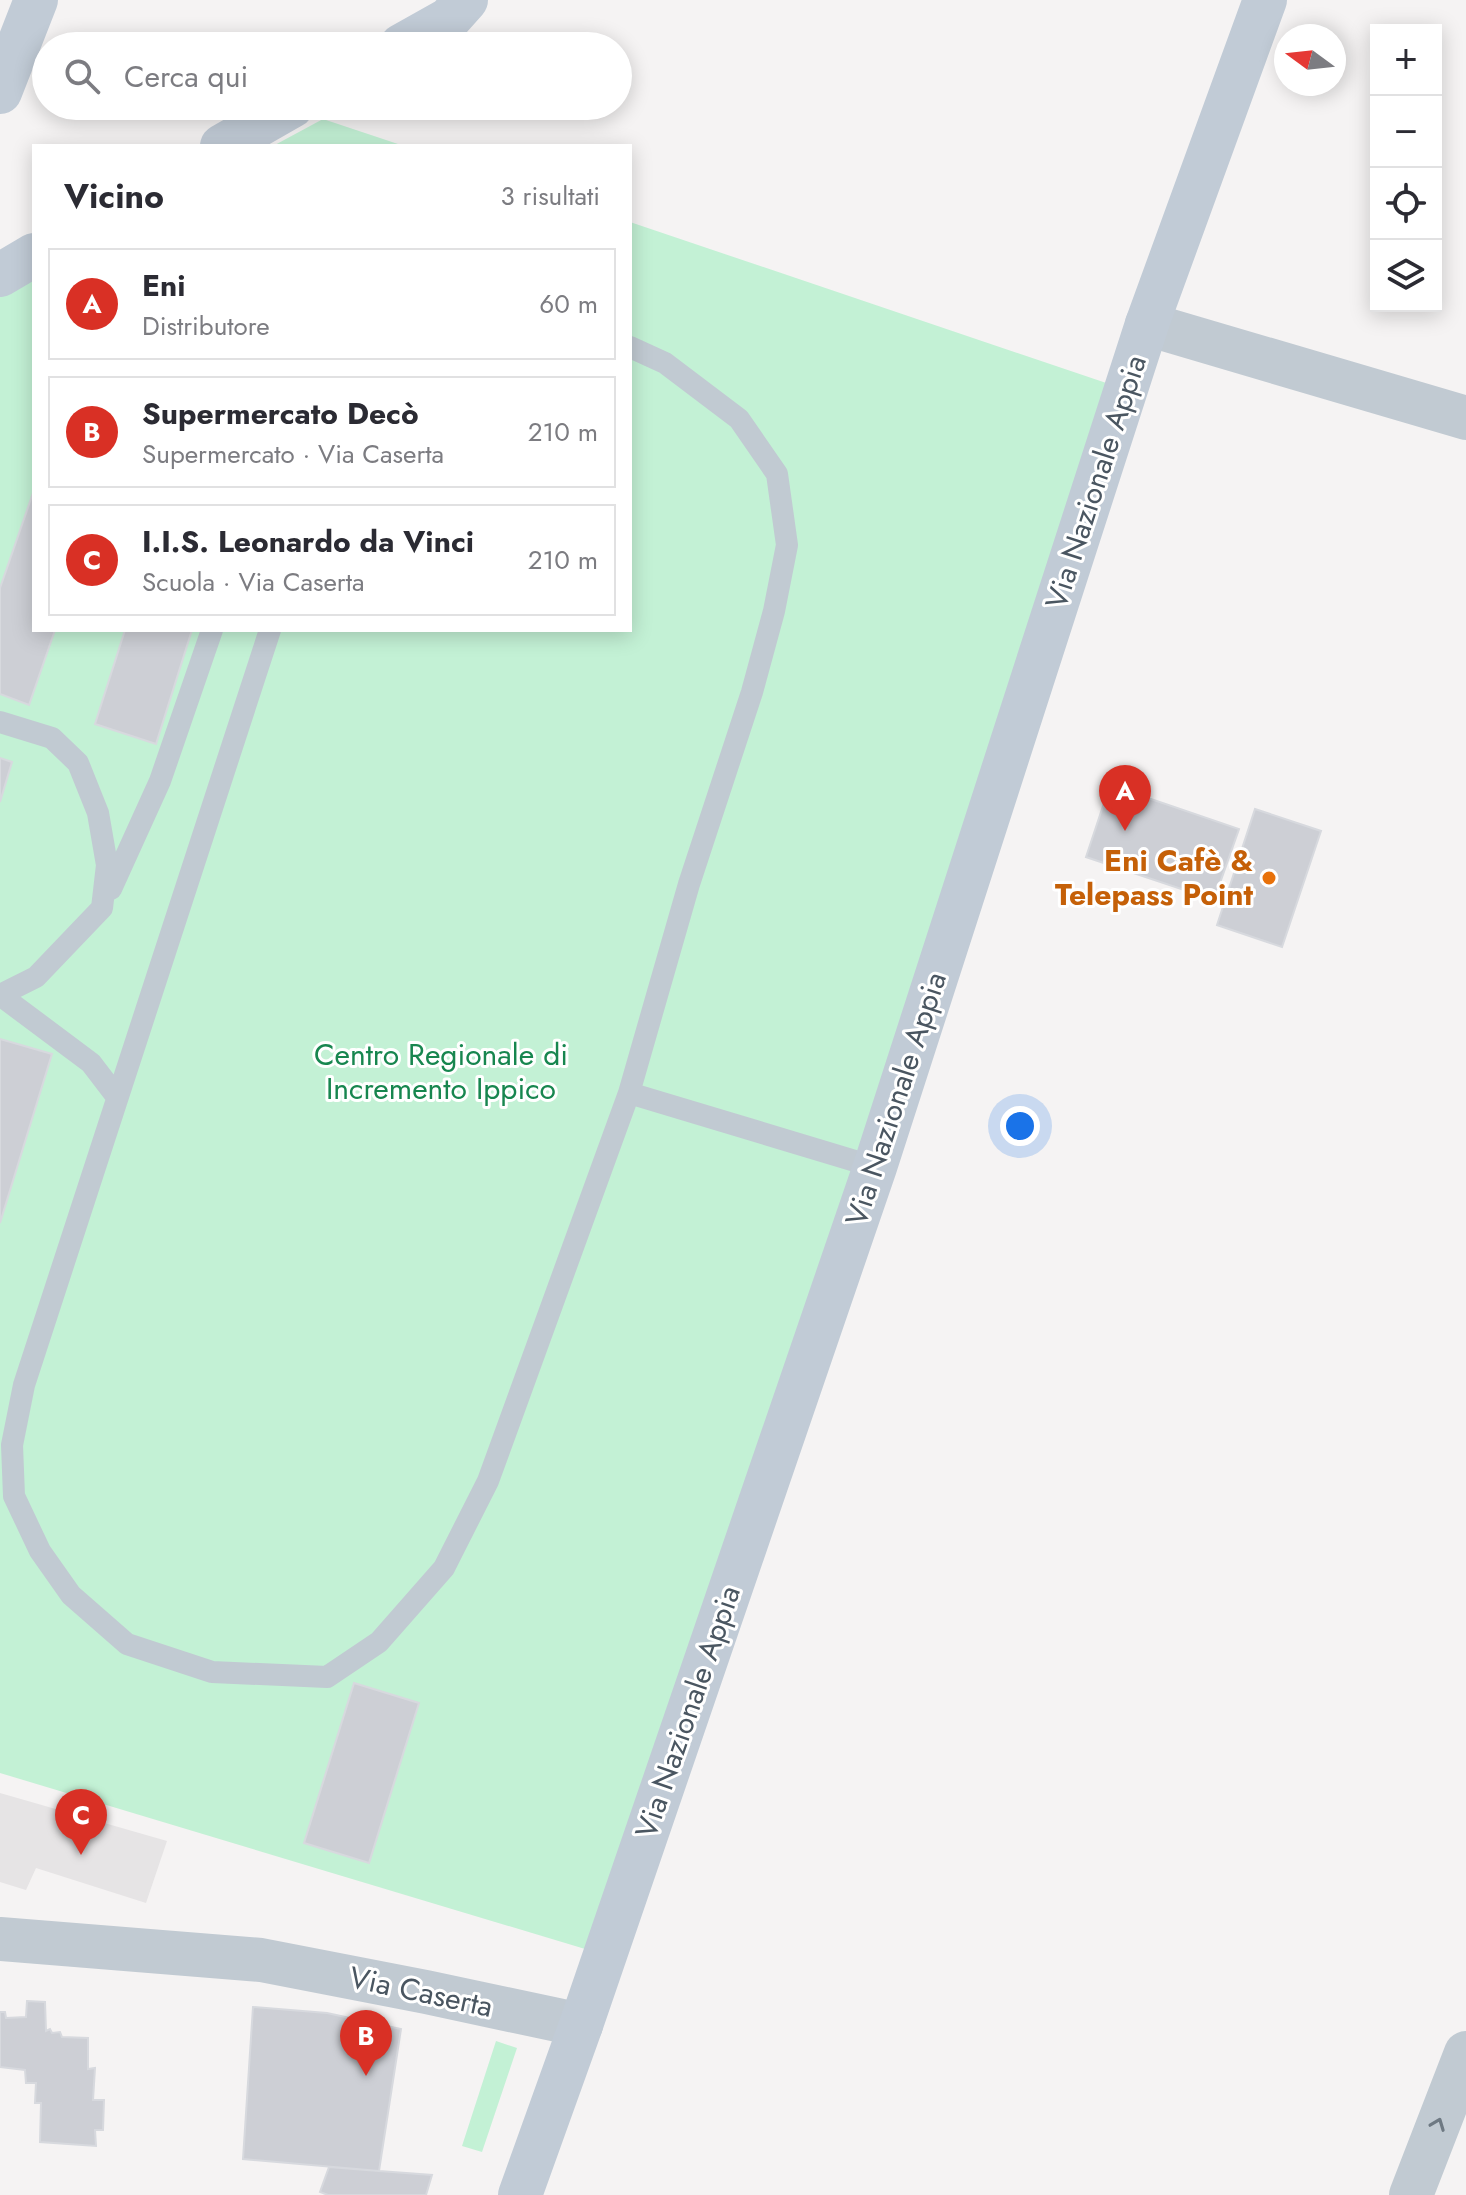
<!DOCTYPE html>
<html lang="it">
<meta charset="utf-8">
<style>
:root{--surface:#fff;--page:#f2f2f3;--text:#2b2b33;--muted:#7c7c81;--line:#e1e1e2;--accent:#d93025}
body{margin:0;font-family:Jost,sans-serif;background:var(--page);color:var(--text)}
.controls{position:absolute;right:24px;top:24px;display:grid;overflow:hidden;border-radius:0px;box-shadow:0 4px 20px #0003}
.controls button{width:72px;height:72px;display:grid;place-items:center;padding:0;border:0;border-bottom:2px solid var(--line);background:var(--surface);color:var(--text);font:40px sans-serif}
.compass{position:absolute;left:1274px;top:24px;width:72px;height:72px;border-radius:50%;background:var(--surface);box-shadow:0 4px 20px #0003;rotate:285deg}
.you{position:absolute;left:1020px;top:1126px;width:28px;height:28px;margin:-20px;border:6px solid #fff;border-radius:50%;background:#1a73e8;box-shadow:0 0 0 12px #1a73e833}
.badge{display:grid;place-items:center;width:52px;height:52px;border-radius:50%;background:var(--accent);color:#fff;font-size:26px;font-weight:700}
.pin{position:absolute;translate:-50% -66px;filter:drop-shadow(0 2px 4px #0008)}
.pin::after{content:'';position:absolute;top:42px;width:28px;height:24px;background:inherit;clip-path:polygon(0 0,100% 0,50% 100%)}
.list{margin:0;padding:0;list-style:none}
h2{display:flex;justify-content:space-between;align-items:center;height:104px;margin:0;padding:0 32px;font-size:34px}
h2 small{font-size:26px;font-weight:400;color:var(--muted)}
.list li{display:grid;grid-template-columns:52px 1fr auto;gap:24px;align-items:center;box-sizing:border-box;height:112px;margin:0 16px 16px;padding:0 16px;border:2px solid var(--line);border-radius:0px}
.list b{display:block;font-size:30px;white-space:nowrap}
.list p{margin:0;font-size:26px;white-space:nowrap;color:var(--muted)}
.list em{font-size:26px;font-style:normal;color:var(--muted)}
.icon{flex:none;width:44px;height:44px;fill:none;stroke:currentColor;stroke-width:2;stroke-linecap:round;stroke-linejoin:round}
.map{position:relative;flex:none;width:1466px;height:2195px;overflow:hidden}
.search{position:absolute;background:var(--surface);box-shadow:0 4px 20px #0003;left:32px;top:32px;width:600px;height:88px;display:flex;align-items:center;gap:20px;box-sizing:border-box;padding:0 28px;border-radius:44px;color:var(--muted);font-size:30px}
.panel{position:absolute;background:var(--surface);box-shadow:0 4px 20px #0003;left:32px;top:144px;width:600px;height:488px;border-radius:0px}
.map>svg:first-child{display:block}
.education{fill:#e6e4e5}
.green{fill:#c3f1d5}
.building{fill:#cdcfd5;stroke:#d7d9de;stroke-width:2}
.lines{fill:none;stroke-linecap:round;stroke-linejoin:round}
.lane{stroke:#c1cad2;stroke-width:22}
.street{stroke:#c1cad2;stroke-width:44}
.secondary{stroke:#c1cbd6;stroke-width:44}
.oneway{stroke:#6e7983}
.food-dot{fill:#e8710a;stroke:#fff;stroke-width:3}
.labels{text-anchor:middle;stroke-width:6;stroke-linejoin:round;paint-order:stroke}
.street-label{font-size:30px;fill:#4a5661;stroke:#fff}
.food-label{font-size:30px;font-weight:bold;fill:#c56008;stroke:#fff;text-anchor:end}
.park-label{font-size:30px;fill:#17864f;stroke:#fff}
</style>
<div class="map">
<svg width="1466" height="2195" viewBox="0 0 1466 2195">
<rect width="100%" height="100%" fill="#f5f3f3"/>
<path class="education" d="M0,1793L167,1841L146,1903L36,1868L26,1890L0,1882Z"/>
<path class="green" d="M323,119L404,146H273Z
M630,222L1127,390L605,1955L0,1773V293L34,275V630H630Z
M496,2041L517,2048L482,2152L462,2146Z"/>
<path class="building" d="M34,490V630H55L29,705L0,694V588Z
M125,630H192L156,744L95,724Z
M0,758L12,762L0,802Z
M1110,785L1239,829L1214,900L1086,857Z
M1255,809L1321,831L1282,947L1217,925Z
M0,1039L52,1054L0,1223Z
M354,1683L419,1703L369,1863L304,1843Z
M27,2001L45,2002L46,2031L50,2029L52,2033L60,2032L62,2037L88,2038V2069L95,2068L93,2100H104L103,2130H95L96,2146L40,2142L41,2103H35L36,2083H26L25,2070L0,2067V2012H5L6,2018L26,2017Z
M253,2007L327,2013L401,2029L379,2171L243,2159Z
M329,2167L379,2171L432,2175L426,2195H328L320,2192Z"/>
<g class="lines">
<path class="lane" d="M270,630L24,1385L12,1445L14,1496L40,1551L71,1595L127,1644L212,1672L327,1677L379,1642L444,1568L488,1481L629,1093L689,884L752,692L774,611L787,545L777,474L739,419L665,363L630,347
M0,722L52,738L78,763L98,813L107,865L102,908L36,977L0,995L91,1063L117,1097
M111,889L160,781L212,630
M629,1093L875,1167"/>
<path class="street" d="M1147,324L1466,418
M0,1939L261,1960L426,1992L581,2025
M1411,2195L1466,2053"/>
<path class="secondary" d="M401,46L449,19L466,0
M0,92L36,0
M222,146L292,106
M0,275L34,255
M520,2195L581,2025L875,1167L1147,324L1265,0"/>
</g>
<defs><path id="oneway-chevron" d="M-2-3.5L2.5 0L-2 3.5" fill="none" stroke-width="1.6" stroke-linecap="round" stroke-linejoin="round" transform="scale(2)"/></defs>
<use class="oneway" href="#oneway-chevron" transform="translate(1438 2124) rotate(-69)"/>
<circle class="food-dot" cx="1269" cy="878" r="8"/>
<g class="labels">
<g class="street-label">
<text transform="translate(1096 482) rotate(-72)" y="10">Via Nazionale Appia</text>
<text transform="translate(896 1099) rotate(-72)" y="10">Via Nazionale Appia</text>
<text transform="translate(688 1712) rotate(-71)" y="10">Via Nazionale Appia</text>
<text transform="translate(421 1992) rotate(12)" y="10">Via Caserta</text>
</g>
<g class="food-label">
<text x="1253" y="871">Eni Cafè &amp;<tspan x="1253" dy="34">Telepass Point</tspan></text>
</g>
<g class="park-label">
<text x="441" y="1065">Centro Regionale di<tspan x="441" dy="34">Incremento Ippico</tspan></text>
</g>
</g>
</svg>
<div class="controls">
<button>+</button>
<button>−</button>
<button><svg class="icon" aria-label="locate" viewBox="0 0 24 24"><circle cx="12" cy="12" r="6"/><path d="M12 2v4M12 18v4M2 12h4M18 12h4"/></svg></button>
<button><svg class="icon" aria-label="layers" viewBox="0 0 24 24"><path d="M12 4l9 5-9 5-9-5zM3 14l9 5 9-5"/></svg></button>
</div>
<svg class="compass" viewBox="-18 -18 36 36"><path d="M0-13l5 13h-10z" fill="#e53935"/><path d="M0 13l5-13h-10z" fill="#7c7c81"/></svg>
<div class="you"></div>
<div class="pin badge" style="left:1125px;top:831px">A</div>
<div class="pin badge" style="left:366px;top:2076px">B</div>
<div class="pin badge" style="left:81px;top:1855px">C</div>
<div class="search"><svg class="icon" aria-label="search" viewBox="0 0 24 24"><circle cx="10" cy="10" r="6"/><path d="M15 15l6 6"/></svg>Cerca qui</div>
<section class="panel">
<h2>Vicino<small>3 risultati</small></h2>
<ul class="list">
<li><span class="badge">A</span><div><b>Eni</b><p>Distributore</p></div><em>60 m</em></li>
<li><span class="badge">B</span><div><b>Supermercato Decò</b><p>Supermercato · Via Caserta</p></div><em>210 m</em></li>
<li><span class="badge">C</span><div><b>I.I.S. Leonardo da Vinci</b><p>Scuola · Via Caserta</p></div><em>210 m</em></li>
</ul>
</section>
</div>
